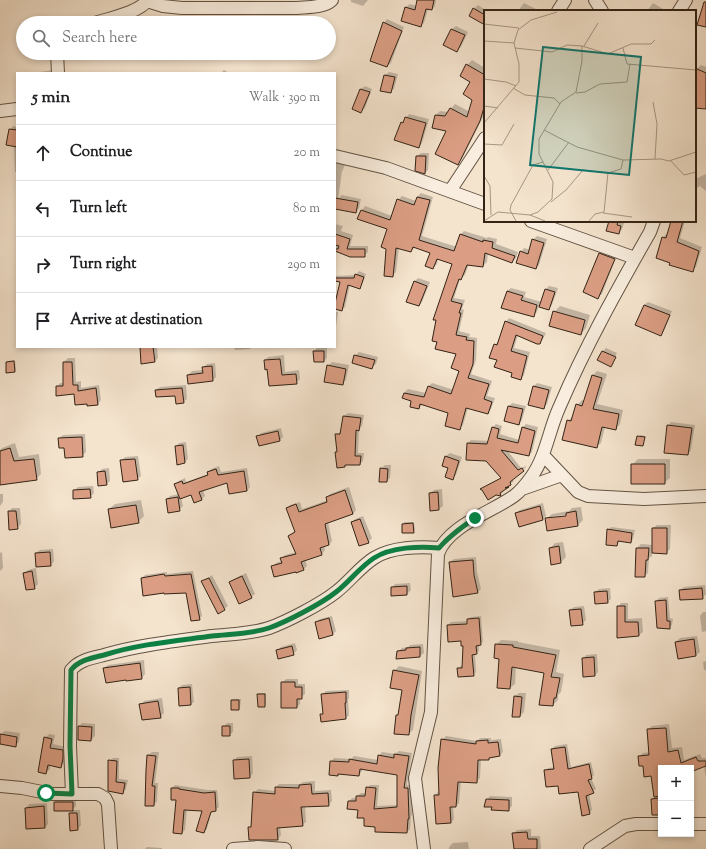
<!DOCTYPE html>
<meta charset="utf-8">
<style>
:root{--surface:#fff;--page:#f2f2f2;--text:#202124;--muted:#757577;--line:#e0e0e0}
body{margin:0;font-family:"Sorts Mill Goudy",serif;background:var(--page);color:var(--text)}
.controls{position:absolute;right:12px;bottom:12px;display:grid;overflow:hidden;border-radius:0px;box-shadow:0 2px 6px #0003}
.controls button{width:36px;height:36px;display:grid;place-items:center;padding:0;border:0;border-bottom:1px solid var(--line);background:var(--surface);color:var(--text);font:20px sans-serif}
.stop{position:absolute;width:12px;height:12px;margin:-9px;border:3px solid #0b8043;border-radius:50%;background:#fff}
.stop.end{background:#0b8043;border-color:#fff;box-shadow:0 1px 4px #0008}
.list{margin:0;padding:0;list-style:none}
h2{display:flex;justify-content:space-between;align-items:center;height:52px;margin:0;padding:0 16px;font-size:17px}
h2 small{font-size:13px;font-weight:400;color:var(--muted)}
.list li{display:grid;grid-template-columns:26px 1fr auto;gap:12px;align-items:center;box-sizing:border-box;height:56px;padding:0 16px;border-top:1px solid var(--line)}
.list b{display:block;font-size:15px;white-space:nowrap}
.list em{font-size:13px;font-style:normal;color:var(--muted)}
.icon{flex:none;width:22px;height:22px;fill:none;stroke:currentColor;stroke-width:2;stroke-linecap:round;stroke-linejoin:round}
.map{position:relative;flex:none;width:706px;height:849px;overflow:hidden}
.search{position:absolute;background:var(--surface);box-shadow:0 2px 6px #0003;left:16px;top:16px;width:320px;height:44px;display:flex;align-items:center;gap:10px;box-sizing:border-box;padding:0 14px;border-radius:22px;color:var(--muted);font-size:15px}
.panel{position:absolute;background:var(--surface);box-shadow:0 2px 6px #0003;left:16px;top:72px;width:320px;height:276px;border-radius:0px}
.map>svg:first-child{display:block}
.shadow{fill:#0003;fill-rule:evenodd}
.building{fill:#db9e84;stroke:#322315}
.lines{fill:none;stroke-linecap:round;stroke-linejoin:round}
.street-casing{stroke:#625343;stroke-width:14}
.street{stroke:#f8edde;stroke-width:12}
.route{stroke:#0b8043;stroke-width:5}
.inset-road{fill:none;stroke:#a69683;stroke-width:1}
.view{fill:#0f766e;fill-opacity:0.15;stroke:#0f766e;stroke-width:2}
.inset-edge{fill:none;stroke:#322315;stroke-width:2}
</style>
<div class="map">
<svg width="706" height="849" viewBox="0 0 706 849">
<rect width="100%" height="100%" fill="#f4e3cd"/>
<filter id="stains"><feTurbulence type="fractalNoise" baseFrequency=".005" numOctaves="4"/><feColorMatrix values="0 0 0 0 .2 0 0 0 0 .09 0 0 0 0 .02 0 0 0 .5 -.17"/></filter>
<radialGradient id="worn" r=".72"><stop offset=".6" stop-color="#630" stop-opacity="0"/><stop offset="1" stop-color="#630" stop-opacity=".3"/></radialGradient>
<path class="shadow" d="M351,0H368L363,6L351,2Z
M418,0H436L435,6L432,9H428L424,23L421,26L402,21L406,7L410,4L417,6Z
M524,3L538,10L537,11H518Z
M653,3L663,9L662,11H647Z
M478,5L487,11H485V24L474,9Z
M387,19L404,27L391,63L387,66L384,23Z
M456,26L468,32L461,47L457,50L445,45L452,29Z
M472,60L485,68V113L462,159L457,164L448,130L436,115L440,111L448,112L455,104L470,112L473,100L472,81L467,65Z
M701,65L706,67V92L695,107V70Z
M54,70V73H39L40,72Z
M224,70L229,73H221Z
M389,72L398,74L394,89L390,92L385,75Z
M365,86L372,89L365,108L361,112L354,109L361,89Z
M409,114L429,119L422,143L419,147L402,123Z
M13,126L17,127V172H15L14,145L10,130Z
M421,153H429L428,170L425,173L417,156Z
M335,162L345,165L342,172L338,199L342,195L361,199L359,208L356,212L335,204Z
M706,174V191L700,186L695,189V179Z
M421,193L433,197L422,236L457,247L460,235L464,231L487,238L488,237L497,239L496,244L518,252L516,258L512,262L488,253L487,262L483,266L469,264L465,275L460,279L454,298L465,300L462,309L464,310L459,331L470,334L469,337L477,338L476,360L471,374L492,381L487,396L495,398L491,409L488,413L468,408L463,425L459,429L450,412L423,404L419,408L412,400L403,397L404,393L408,389L426,393L428,387L432,383L454,390L461,370L457,353L436,349L453,263L438,259L437,264L433,268L431,252L415,247L411,251L399,247L396,272L392,276L388,228L359,218L362,210L365,206L392,216L398,200L402,196L416,201L417,197Z
M610,221H620L624,223L622,229L619,233Z
M672,221H685L680,238L702,247L696,267L692,270L663,238L666,234H668Z
M335,224L343,226L341,231L353,235L350,246H368V252L364,256L335,250V247L337,245L335,244Z
M537,236L547,239L539,265L536,268L521,252L524,248L530,250L533,240Z
M604,250L617,255L602,294L598,297L600,254Z
M359,271L366,274L362,285L359,288L350,285L345,307L342,310L335,308L341,282L335,279V276L356,275Z
M418,278L430,282L422,302L419,305L414,282Z
M549,286L558,288L552,305L548,309L539,306L537,312L533,316L507,291L511,288L526,292L524,297L542,302L546,289Z
M648,302L672,311L664,331L661,335L644,305Z
M560,306L590,315L586,328L581,334L554,312Z
M335,312H338L335,334Z
M509,318L546,333L543,339L540,343L518,335L514,348L530,352L524,375L521,379L498,360L495,345L499,341L506,322Z
M141,347H157L158,358L154,362Z
M234,347H252L250,349L235,350Z
M318,347H327V358L324,361L314,351Z
M606,348L617,353L612,363H614L611,366L603,351Z
M359,352L378,357L376,364L372,367L355,356Z
M284,355L285,372L299,370L300,379L296,383L268,368L265,360L268,357Z
M68,358H75L76,382L81,381V388L99,385L101,400L98,404L88,403L75,393L57,387L60,383H64V362Z
M15,360L16,370L14,371L7,362L8,361Z
M332,362L349,365L346,380L342,384L328,366Z
M215,363L216,377L213,380L188,375L192,371L203,370V368L207,364Z
M597,371L607,374L597,404L623,410L620,424L616,429L605,427L601,443L596,447L568,421L573,416L577,405L582,400L585,401L592,376Z
M537,383L552,387L547,404L543,408L533,387Z
M186,385L187,399L183,402L176,395L156,390L160,387Z
M512,403L526,406L522,420L519,424L509,406Z
M348,413L364,415L362,426L359,429L358,453H364L363,461L360,464H347L345,466H337L338,451L336,435L342,431L344,416Z
M671,422L695,425L691,450L688,454L668,426Z
M496,424L502,426L500,434L519,440L522,428L526,424L538,427L532,452L529,455L507,450L521,468L526,466V467L512,479L514,481L503,490L504,491L501,494L482,489L502,477L487,460L468,443L471,440L489,441L493,427Z
M281,428L283,437L280,440L258,437L261,433Z
M85,434L86,452L82,456L65,447L59,438L63,435Z
M640,435L646,436L643,445L637,444Z
M186,442L188,459L185,462L176,447L179,443Z
M15,443L19,457L39,454L41,474L36,479L0,469V450L2,448Z
M450,453L462,457L456,475L452,479L446,456Z
M138,456L141,476L137,479L121,461L125,457Z
M638,459H670V478L664,483L632,465Z
M385,465H391L390,478L387,481L381,469Z
M219,466L221,472L247,468L250,487L247,491L228,481L203,490L205,496L202,499L191,493L181,497L183,506L179,510L167,499L170,496L179,494L175,484L179,481L185,478L186,482L208,474V472L211,469Z
M109,468L110,481L106,484L98,473L102,469Z
M93,486L94,493L90,497L74,491L78,487Z
M349,487L356,510L353,514L328,522L332,541L329,545L324,546L325,550L322,554L305,559L307,566L304,569L297,572L273,566L276,563L282,561V558L285,555L297,552L289,536L295,531L287,509L290,505L300,502L302,509L317,504L328,500L327,497L330,494Z
M442,489L443,506L439,509L430,493L434,490Z
M0,494H3V502L0,506Z
M141,500L144,516L138,522L109,509L115,504Z
M543,503L546,516L543,519L516,513L520,510Z
M581,507L583,520L578,525L546,519L552,514L569,511L572,508ZM571,514V516L551,519V517Z
M12,508H20L21,524L17,528L9,512Z
M363,516L372,538L368,542L352,522L355,519Z
M404,522H414L415,530L413,532L403,524Z
M657,525H671L670,549L666,553L652,552V556L649,558L648,573L644,576L637,548L641,544L653,545V528Z
M611,527L635,530L633,539L631,542L620,540L617,545L608,530Z
M563,542L566,557L561,562L550,548L555,543Z
M53,549L54,561L51,565L36,553L40,550Z
M2,552L3,568L0,571V553Z
M476,557L477,572L481,589L478,592L450,562L454,559Z
M36,568L38,584L34,588L24,573L28,570Z
M193,571L202,616L199,619L186,592L142,578L145,575L167,572V574Z
M246,573L255,594L251,597L230,582L234,579Z
M212,575L228,606L224,609L203,581Z
M410,583L411,590L407,594L392,588L395,584Z
M705,585L706,594L702,598L680,590L684,587Z
M610,588L611,599L607,602L595,592L599,589Z
M668,597L670,618L673,619L672,625L669,628L656,601L659,598Z
M621,603H628V619L642,618L643,632L639,635L618,637V607Z
M584,606L586,620L582,624L570,610L574,607Z
M703,612H706V631L702,632L700,616Z
M332,616L336,631L333,634L316,622L320,619Z
M481,616L483,642L479,644V651L475,654L476,672L473,675L458,668L463,665L464,645L462,640L448,625L451,622L468,621V619L471,617Z
M697,636L700,652L696,655L676,642L680,638Z
M501,640L518,641V642L560,650L556,672L564,674L561,692L558,695V700L553,705L546,672L516,666L515,684L510,688H498L500,658L496,645Z
M295,643L297,650L293,654L277,651L281,647Z
M423,644L424,653L420,656L398,652L402,648L408,647L410,645Z
M597,654L598,672L595,675L583,659L586,655Z
M144,660L145,674L142,678L104,668L108,665Z
M706,661V670H704L703,662Z
M399,666L422,671L413,730L408,734L397,716L399,714L403,689L394,671Z
M286,679H298V684H305V694L300,698V704L297,707L282,683Z
M192,684L194,702L191,704L179,688L182,685Z
M349,690V698L348,700L349,715L346,718L322,721L321,715L324,712L322,695L326,691Z
M259,693H266V704L265,706L258,695Z
M519,693H526L524,712L520,716L515,696Z
M162,698L164,713L160,717L141,705L144,701Z
M233,699H241L240,707L239,709L232,701Z
M82,723L95,724V736L91,740L79,727Z
M227,723H233V732L229,735L223,727Z
M669,724L672,748L682,747L684,760L700,754L702,758H706V778L704,766L691,771V768H661V782L653,785L652,775L639,757L643,753L650,752L648,730L652,726Z
M5,731L20,733L19,742L15,746L0,743L1,734Z
M49,734L55,735L53,744L66,747V754L64,763L61,767L50,765V769L46,773L45,738Z
M446,736L477,741L480,738H491V740L501,739L503,752L500,755L491,756L488,759H481L480,778L476,782L461,781L459,803L456,806H453L454,819L451,822L435,795L438,792H440L442,740Z
M567,744L571,767L591,762L594,775L591,778L596,789L589,793L592,810L589,813L579,791L559,784L545,771L548,768L555,767L552,749L555,746Z
M399,751L412,753L407,785H411L412,815L411,816L410,829L407,832L376,827L366,817L359,809L349,802L352,798H357V796L361,793H367V788L370,785H379L377,806L398,805V775L363,768L362,771L359,775L340,773L338,775L331,762L334,758L351,759L354,756L378,760L379,756L382,752L395,754Z
M152,752H159L155,783H158L157,801L154,805H146L148,755Z
M252,756L253,773L250,777L234,761L237,757Z
M113,758H119V779L128,780L126,789L123,793L109,790V761Z
M315,781V791L331,790L332,801L328,805L305,806L306,822L302,825L280,827L281,835L278,839L249,828L252,825L254,793L258,789L276,791V787L279,784H300L303,782Z
M175,785L208,790H217L219,807L215,810H212L207,829L204,832V810L187,809L185,830L182,833L178,799L172,788Z
M490,796L512,797V806L508,810L493,806L487,800Z
M655,796H661V814L652,800Z
M59,799H76V806L72,810L55,803Z
M47,803L48,824L45,827L26,808L29,804Z
M73,810H80L81,825L78,829L70,814Z
M531,829V836H540L541,849H515L513,834L517,830Z
M468,842L469,849H449V847L453,843Z
M147,847L162,848V849H145Z"/>
<path class="building" d="M417,0H434L432,10L426,9L421,27L401,21L405,7L415,10Z
M704,2H706V27L697,25Z
M473,8L485,15V25L469,16Z
M383,22L402,31L387,67L370,61Z
M451,29L465,35L457,52L443,45Z
M466,64L485,75V104L480,121L458,165L435,154L446,131L432,128L435,115L445,116L450,108L467,117L472,100L463,94L470,82L460,76Z
M695,68L706,73V109L695,108Z
M384,75L395,77L391,93L380,91Z
M360,89L370,92L361,113L352,109Z
M405,117L426,123L419,148L394,140L401,122L403,123Z
M9,129L17,130V147L6,145Z
M416,156H426L425,174L415,171Z
M417,197L430,200L419,240L454,251L460,234L483,242V240L493,242L492,248L515,256L512,263L485,253L483,267L467,265L461,280L459,279L451,301L462,304L459,313H461L456,335L467,337L466,340L474,341L473,364L468,378L489,384L484,399L492,402L488,414L466,408L460,430L445,426L448,413L420,404L419,409L410,407L411,401L402,398L404,393L424,397L428,386L451,394L459,371L451,368L456,354L435,349L437,342L432,341L436,320H433L452,264L437,259L433,269L425,266L430,253L413,247L411,252L396,248L393,277L384,276L386,249L381,247L387,229L357,219L361,210L390,220L397,199L414,205Z
M335,198L358,202L356,213L335,209Z
M609,221H618L617,225L621,226L619,234L606,231Z
M671,221H683L677,242L699,251L693,272L669,265L670,263L656,258L662,237L666,238Z
M335,234L350,239L347,249H365V257H350L335,251V249H338L339,246L335,245Z
M532,239L544,243L536,269L516,263L520,251L528,254Z
M599,253L615,259L598,299L583,292Z
M355,274L364,277L360,289L348,285L342,311L335,309V303L340,282L335,281V278H354Z
M414,281L427,286L419,306L406,302Z
M545,289L555,292L549,310L539,307Z
M507,291L523,296L521,300L537,305L534,317L501,308Z
M644,305L670,315L661,336L635,325Z
M553,311L585,320L581,335L549,326Z
M505,321L543,336L540,344H537L516,335L511,351L527,356L521,380L511,377L512,373L494,367L497,360L489,358L494,344L497,345Z
M140,347H153L155,362L141,364Z
M313,351H324V362H314Z
M602,351L616,357L611,367L597,360Z
M354,355L375,360L372,369L352,363Z
M280,359L282,375L296,374L297,384L269,386L267,369L265,370L264,360Z
M14,361L15,372L6,373V362Z
M63,362H72L73,385H78V391L96,388L98,405L87,406V404L75,405L74,394L56,396V386H63Z
M327,365L346,369L343,385L324,382Z
M212,366L213,381L188,384L187,375L203,373L202,367Z
M592,375L602,378L593,409L619,414L616,430L602,427L597,448L562,440L567,420L571,421L576,404L582,406Z
M533,386L549,390L544,409L528,405Z
M182,388L184,403L176,404L175,396L156,397L155,390Z
M508,406L523,409L519,425L504,421Z
M343,416L361,418L359,431L356,430L355,456H361L360,465H345V467L337,468L335,452H337L335,434H340Z
M667,425L692,428L688,455L664,453Z
M492,427L499,429L497,438L518,443L522,427L535,431L529,456L501,450L518,470L522,468L524,471L510,482L511,485L505,488L509,487L500,493L501,496L496,495L488,500L482,490L480,489L501,478L486,461L466,460L467,443L487,444Z
M278,431L280,441L259,446L256,436Z
M637,436L645,437L643,446L635,445Z
M82,437L83,457L65,458L64,448H59L58,438Z
M183,445L185,463L177,465L175,446Z
M10,448L14,461L34,459L37,480L0,485V451Z
M445,456L459,461L453,480L445,477L448,468L442,466Z
M135,459L138,480L123,482L120,460Z
M631,464H665V484H631Z
M380,468L388,469L387,482H379Z
M216,469L218,475L244,471L247,491L229,494L227,483L199,492L202,500L194,503L191,495L180,499L174,484L182,481L183,484L208,475L207,472Z
M105,471L107,485L98,486L97,472Z
M90,489L91,498L73,499V490Z
M345,490L353,514L325,524L329,545L320,548L322,555L301,562L304,570L296,573V572L274,577L271,566L282,563L280,558L296,554L288,536L295,532L286,508L296,504L299,512L327,502L326,497Z
M438,492L439,510L430,511L429,493Z
M178,497L180,511L168,513L166,499Z
M136,505L139,523L111,528L108,509Z
M540,506L543,520L519,527L515,513Z
M8,511H16L18,529L9,530Z
M576,511L578,526L547,531L545,518L566,516V513Z
M360,519L369,543L359,546L351,522Z
M413,523L414,533H402V524Z
M652,528H667V554L652,553Z
M607,529L632,533L631,543L618,541L617,546L606,545Z
M559,546L561,563L551,565L549,548Z
M636,548H649L648,560H646L645,577H635Z
M50,552L51,566L36,567L35,553Z
M473,560L474,575L478,593L453,597L449,562Z
M32,571L35,589L26,590L23,573Z
M164,574L165,576L191,574L200,620L191,621L186,593L164,594V593L143,596L141,578Z
M242,576L252,598L239,604L229,582Z
M209,578L225,610L218,614L201,581Z
M407,586V595L391,596V587Z
M702,588L703,599L680,600L679,590Z
M607,591L608,603L595,604L594,592Z
M666,600L667,621H670V629L657,628L655,601Z
M617,606H625V622H638L639,636L617,638Z
M581,609L583,625L571,626L569,610Z
M329,618L333,635L319,639L315,622Z
M479,618L481,645L476,646L477,654L472,655L474,676L458,677L457,668H462L463,646H461V641L448,642L447,625L467,624V619Z
M694,639L696,656L678,659L675,642Z
M495,644L513,645V647L556,655L551,677L560,678L556,698H554L553,706L539,705L544,673L512,667L510,689L497,688L499,659L494,658Z
M292,646L294,655L278,659L276,650Z
M420,647V657L396,659L397,651L406,650V648Z
M594,657L595,676L583,677L582,658Z
M140,663L142,679L126,681V680L106,683L103,668Z
M393,670L419,675L411,715L409,735L394,734L396,715H398L402,690L390,688Z
M281,682H295V687H302V699H297V708H281Z
M190,687L191,705L179,706L178,688Z
M346,692V703H345L346,719L321,722L320,714H323L321,694Z
M257,694H265V707H258Z
M514,696L522,697L520,717H512Z
M231,700H239V710H231Z
M158,701L161,718L142,720L139,704Z
M78,726L92,727L91,741L78,740Z
M222,726H230V736H222Z
M666,728L668,752L678,750L681,763L696,757L698,761H706V766L693,771L691,768H659L661,796L654,797L651,776L644,777L643,766H639L638,756L649,755L647,729Z
M0,734L17,737L16,747L0,744Z
M44,737L52,739L50,748L63,750V758L61,768L48,765L46,774L38,772Z
M441,739L476,744V741L488,740V743L498,742L500,756L489,758V760H478L477,783L458,782L456,807H450L451,823L436,824L434,795H439L438,768Z
M565,747L568,769L589,764L592,779L588,780L594,793L586,796L590,814L582,816L578,792L559,794L558,786L546,787L544,770L554,769L551,749Z
M394,754L409,756L404,788H408L409,819H408L407,833L375,832V827L364,826V818H357L358,810L347,809L348,801H356V796H365L366,787L376,788L374,809L397,807V775L360,769L359,776L338,774V776L329,775L330,761L349,762V759L377,764L378,755L394,758Z
M147,755L156,756L152,786H155L154,806H145L146,770Z
M249,759L250,778L234,779L233,760Z
M108,760L117,761L116,782L125,783L123,794L108,791Z
M311,784L312,794L328,793L329,806L301,807L303,826L277,828L278,840H249L248,827H251L253,792L275,794V787L299,788V785Z
M171,788H179V789L204,793L215,792L216,811L211,812L204,833L196,831L202,811L184,810L182,834L173,833L176,800H171Z
M660,798L661,815H652L651,799Z
M486,799L509,800V811L491,810L492,807H484Z
M54,802H73V811H54Z
M44,806L45,828L26,829L25,808Z
M69,813H77L78,830L70,831Z
M527,832L528,839H537V849H514L512,833Z"/>
<g class="lines">
<g class="street-casing">
<path id="street" d="M595,0L602,11
M147,1L163,6L182,8H297C307,7 324,8 332,0
M558,11L565,0
M679,11L686,0
M95,23C110,18 138,13 148,0
M57,53L58,73
M0,111L17,109
M335,156L386,168L485,204
M450,191L485,138
M531,221L635,258
M543,455L578,492L588,496L644,499L706,496
M522,489L562,475
M0,786L22,788L52,794H98L105,798L108,804L111,849
M72,794L70,746L71,670C79,660 92,658 104,655C139,645 175,641 212,636C230,634 251,634 269,628C286,622 321,604 336,592C349,582 360,567 374,558C391,547 420,546 439,548
M691,824H706
M233,849L258,847L285,849
M424,849L415,778L431,712L438,554C447,526 492,512 514,496C521,491 527,483 532,476C546,456 549,430 559,408C585,347 617,290 650,232L654,221
M590,849L625,826L636,824H661"/>
</g>
<use href="#street" class="street"/>
</g>
<g class="lines">
<path class="route" d="M46,793L72,794L70,746L71,670C79,660 92,658 104,655C139,644 175,641 212,636C230,634 251,634 269,628C286,622 321,604 336,592C349,582 360,567 374,558C391,547 420,546 439,548C449,536 462,527 475,518"/>
</g>
<g transform="translate(484 10)">
<rect width="212" height="212" fill="#f4e3cd"/>
<path class="inset-road" d="M0,14L35,18M0,31L30,33M100,36L114,13M31,38L68,42L83,35L98,36L124,44L147,34H167L171,30M139,38L143,54L212,60M0,69L22,72L32,76M29,78L41,85L70,88L76,94M92,83L101,82L116,74L143,72L146,54M169,92L173,114L171,149M0,96L14,98M0,113L35,72V54L30,33L34,20L47,10L73,2M60,120L93,137L139,150M0,134L18,135L30,114M187,151L200,165L212,162M64,160L85,132M0,166L6,176L7,205M67,192L82,180L99,160L124,163M119,203L148,207M46,205L54,202L68,189L69,172L55,144V129L77,92L92,82L98,51V36M0,211L14,202L46,205L61,211M32,211L26,200L27,195L49,155L59,152M105,211L111,204L120,202L124,163L137,159L139,150L177,149L185,151L212,142"/>
<path class="view" d="M59,37L157,47L145,165L46,155Z"/>
<rect width="212" height="212" class="inset-edge"/>
</g>
<rect width="100%" height="100%" filter="url(#stains)"/>
<rect width="100%" height="100%" fill="url(#worn)"/>
</svg>
<div class="controls">
<button>+</button>
<button>−</button>
</div>
<div class="stop" style="left:46px;top:793px"></div>
<div class="stop end" style="left:475px;top:518px"></div>
<div class="search"><svg class="icon" aria-label="search" viewBox="0 0 24 24"><circle cx="10" cy="10" r="6"/><path d="M15 15l6 6"/></svg>Search here</div>
<section class="panel">
<h2>5 min<small>Walk · 390 m</small></h2>
<ul class="list">
<li><svg class="icon" aria-label="ahead" viewBox="0 0 24 24"><path d="M12 20V5M6 11l6-6 6 6"/></svg><div><b>Continue</b></div><em>20 m</em></li>
<li><svg class="icon" aria-label="left" viewBox="0 0 24 24"><path d="M17 20v-9H6M10 6l-5 5 5 5"/></svg><div><b>Turn left</b></div><em>80 m</em></li>
<li><svg class="icon" aria-label="right" viewBox="0 0 24 24"><path d="M7 20v-9h11M14 6l5 5-5 5"/></svg><div><b>Turn right</b></div><em>290 m</em></li>
<li><svg class="icon" aria-label="arrive" viewBox="0 0 24 24"><path d="M6 21V4h12l-3 4 3 4H6"/></svg><div><b>Arrive at destination</b></div></li>
</ul>
</section>
</div>
